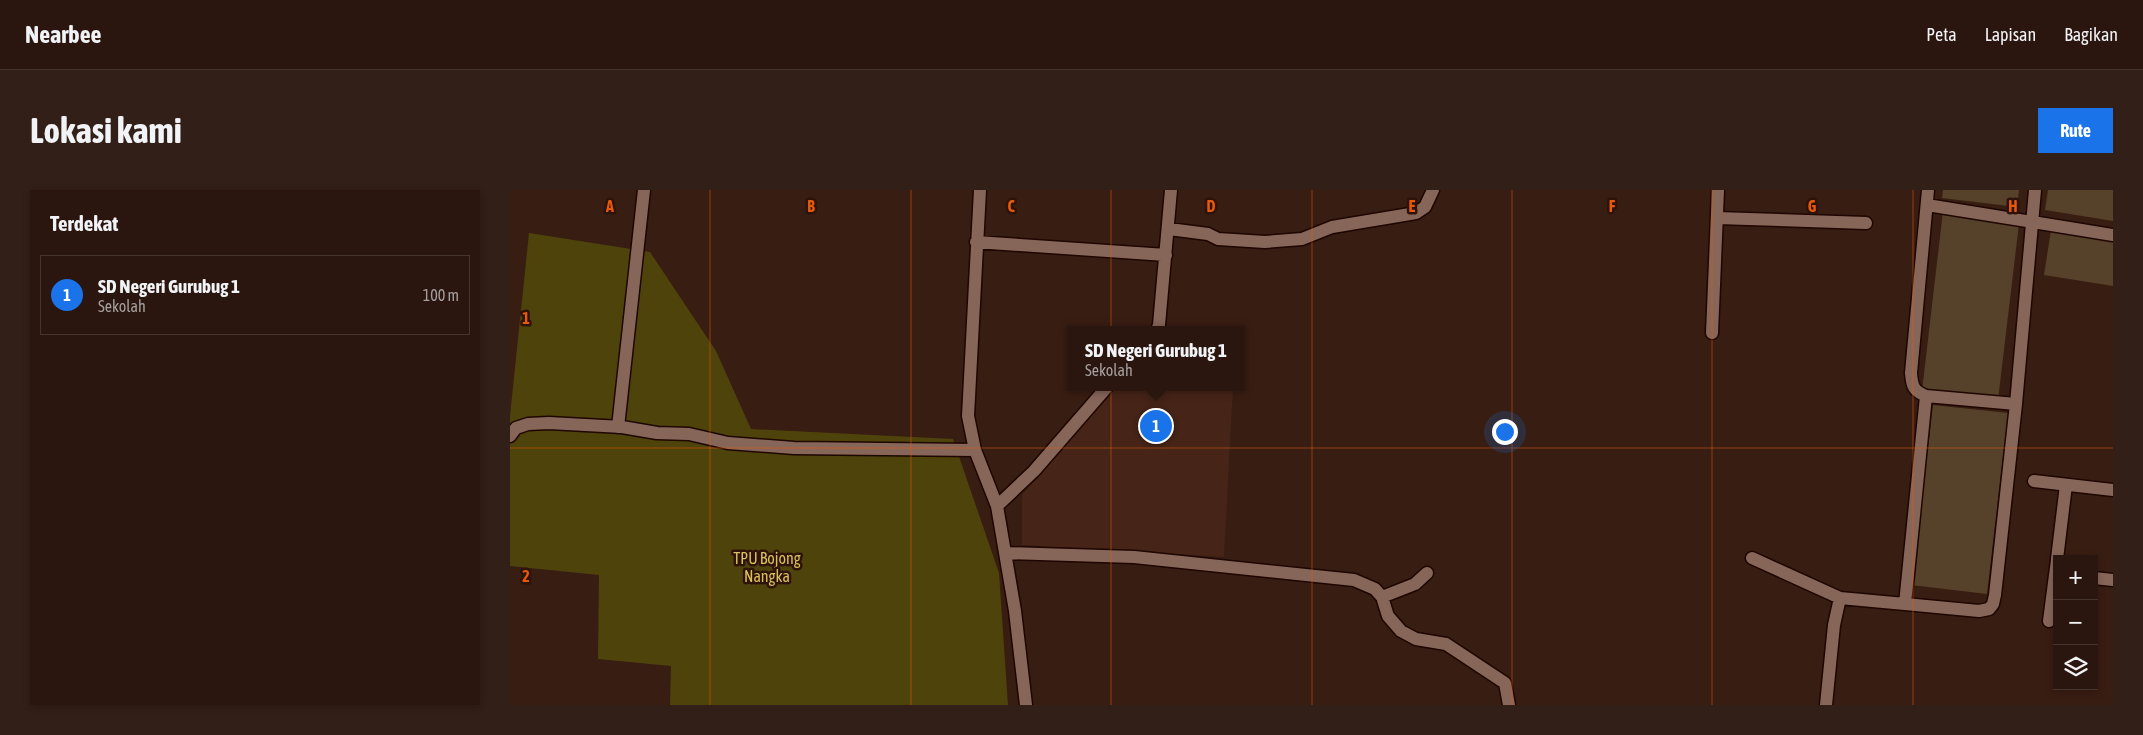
<!DOCTYPE html>
<html lang="id">
<meta charset="utf-8">
<style>
:root{--surface:#2a160e;--page:#321f17;--text:#f1f3f6;--muted:#a59f9e;--line:#46352e;--accent:#1a73e8}
body{margin:0;font-family:"Asap Condensed",sans-serif;background:var(--page);color:var(--text)}
.controls{position:absolute;right:15px;bottom:15px;display:grid;overflow:hidden;border-radius:0px;box-shadow:0 2px 8px #0003}
.controls button{width:45px;height:45px;display:grid;place-items:center;padding:0;border:0;border-bottom:1px solid var(--line);background:var(--surface);color:var(--text);font:25px sans-serif}
.you{position:absolute;left:994px;top:241px;width:18px;height:18px;margin:-12px;border:4px solid #fff;border-radius:50%;background:#1a73e8;box-shadow:0 0 0 8px #1a73e833}
.badge{display:grid;place-items:center;width:32px;height:32px;border-radius:50%;background:var(--accent);color:#fff;font-size:16px;font-weight:700}
.pin{position:absolute;translate:-50% -50%;border:2px solid #fff;box-shadow:0 1px 5px #0006}
.popup{position:absolute;left:557px;top:136px;width:178px;height:65px;box-sizing:border-box;display:grid;place-content:center;border-radius:0px;background:var(--surface);filter:drop-shadow(0 1px 4px #0005);font-size:16px;white-space:nowrap;color:var(--muted)}
.popup b{font-size:19px;color:var(--text)}
.popup::after{content:'';position:absolute;left:50%;top:100%;margin-left:-10px;border:10px solid transparent;border-top-color:var(--surface)}
.list{margin:0;padding:0;list-style:none}
h2{display:flex;justify-content:space-between;align-items:center;height:65px;margin:0;padding:0 20px;font-size:21px}
h2 small{font-size:16px;font-weight:400;color:var(--muted)}
.list li{display:grid;grid-template-columns:32px 1fr auto;gap:15px;align-items:center;box-sizing:border-box;height:80px;margin:0 10px 10px;padding:0 10px;border:1px solid var(--line);border-radius:0px}
.list b{display:block;font-size:19px;white-space:nowrap}
.list p{margin:0;font-size:16px;white-space:nowrap;color:var(--muted)}
.list em{font-size:16px;font-style:normal;color:var(--muted)}
.icon{flex:none;width:28px;height:28px;fill:none;stroke:currentColor;stroke-width:2;stroke-linecap:round;stroke-linejoin:round}
.map{position:relative;flex:none;width:1603px;height:515px;overflow:hidden;border-radius:0px}
header{display:flex;align-items:center;gap:30px;box-sizing:border-box;height:70px;padding:0 25px;background:var(--surface);border-bottom:1px solid var(--line)}
header strong{font-size:24px}
nav{display:flex;gap:28px;margin-inline-start:auto;font-size:18px}
.intro{display:flex;align-items:center;justify-content:space-between;box-sizing:border-box;height:120px;padding:0 30px}
h1{margin:0;font-size:35px}
.button{padding:12px 22px;border-radius:0px;background:var(--accent);color:#fff;font-size:18px;font-weight:700}
main{display:flex;gap:30px;padding:0 30px}
aside{flex:1;background:var(--surface);border-radius:0px;box-shadow:0 2px 8px #0003}
.map>svg:first-child{display:block}
.built{fill:#462417}
.green{fill:#4f430c}
.building{fill:#56412a}
.lines{fill:none;stroke-linecap:round;stroke-linejoin:round}
.minor-casing{stroke:#1e0601;stroke-width:15}
.minor{stroke:#87665a;stroke-width:12}
.grid{fill:none;stroke:#e8590c;stroke-width:1;stroke-opacity:0.55}
.labels{text-anchor:middle;stroke-width:5;stroke-linejoin:round;paint-order:stroke}
.park-label{font-size:16px;fill:#dac159;stroke:#2d1309}
.grid-label{font-size:16px;text-anchor:middle;font-weight:bold;fill:#e8590c;stroke:#2d1309;stroke-width:5;stroke-linejoin:round;paint-order:stroke}
</style>
<header>
<strong>Nearbee</strong>
<nav><a>Peta</a><a>Lapisan</a><a>Bagikan</a></nav>
</header>
<div class="intro"><h1>Lokasi kami</h1><a class="button">Rute</a></div>
<main>
<aside>
<h2>Terdekat<small></small></h2>
<ul class="list">
<li><span class="badge">1</span><div><b>SD Negeri Gurubug 1</b><p>Sekolah</p></div><em>100 m</em></li>
</ul>
</aside>
<div class="map">
<svg width="1603" height="515" viewBox="0 0 1603 515">
<rect width="100%" height="100%" fill="#381d12"/>
<path class="built" d="M604,197H723L714,367L512,355V305Z"/>
<path class="green" d="M19,43L140,62L206,161L241,239L443,249L489,383L498,515H160L161,476L88,469L89,385L0,376V226Z"/>
<path class="building" d="M1433,0H1509L1507,17L1432,8Z
M1538,0H1603V31L1535,20Z
M1433,21L1509,34L1488,210L1412,201Z
M1541,40L1603,49V96L1534,85Z
M1423,215L1498,223L1477,404L1401,395Z"/>
<g class="lines">
<g class="minor-casing">
<path id="minor" d="M470,0L458,226L465,260L487,316L505,421L516,515
M1418,0L1401,183C1402,197 1404,201 1416,206L1506,214
M1417,15L1603,45
M1207,28L1356,33
M659,39L698,44L708,49L755,52L792,49L822,37L906,23L915,17L923,0
M466,52L656,65
M647,140L649,135L661,0
M1202,143L1208,0
M1416,206L1395,414L1469,421L1479,419L1483,414L1485,405L1506,214L1525,0
M108,237L134,0
M0,246L6,238L18,234L39,233L112,237L147,243L179,244L218,253L284,258L465,260
M1524,291L1603,300
M487,316L524,281L597,197
M495,363L624,367L844,390L865,399L872,407L878,426L891,441L906,449L936,454L995,493L999,515
M1242,368L1330,408L1395,414
M1547,369L1556,295
M1584,388L1603,390
M872,407L905,394L917,383
M1539,431L1547,370
M1316,515L1324,435L1330,408"/>
</g>
<use href="#minor" class="minor"/>
</g>
<path class="grid" d="M200,0V515M401,0V515M601,0V515M802,0V515M1002,0V515M1202,0V515M1403,0V515M0,258H1603"/>
<g class="labels">
<g class="park-label">
<text x="257" y="374">TPU Bojong<tspan x="257" dy="18">Nangka</tspan></text>
</g>
</g>
<g class="grid-label">
<text x="100" y="22">A</text>
<text x="301" y="22">B</text>
<text x="501" y="22">C</text>
<text x="701" y="22">D</text>
<text x="902" y="22">E</text>
<text x="1102" y="22">F</text>
<text x="1302" y="22">G</text>
<text x="1503" y="22">H</text>
<text x="16" y="134">1</text>
<text x="16" y="392">2</text>
</g>
</svg>
<div class="controls">
<button>+</button>
<button>−</button>
<button><svg class="icon" aria-label="layers" viewBox="0 0 24 24"><path d="M12 4l9 5-9 5-9-5zM3 14l9 5 9-5"/></svg></button>
</div>
<div class="you"></div>
<div class="pin badge" style="left:646px;top:236px">1</div>
<div class="popup"><b>SD Negeri Gurubug 1</b>Sekolah</div>
</div>
</main>
